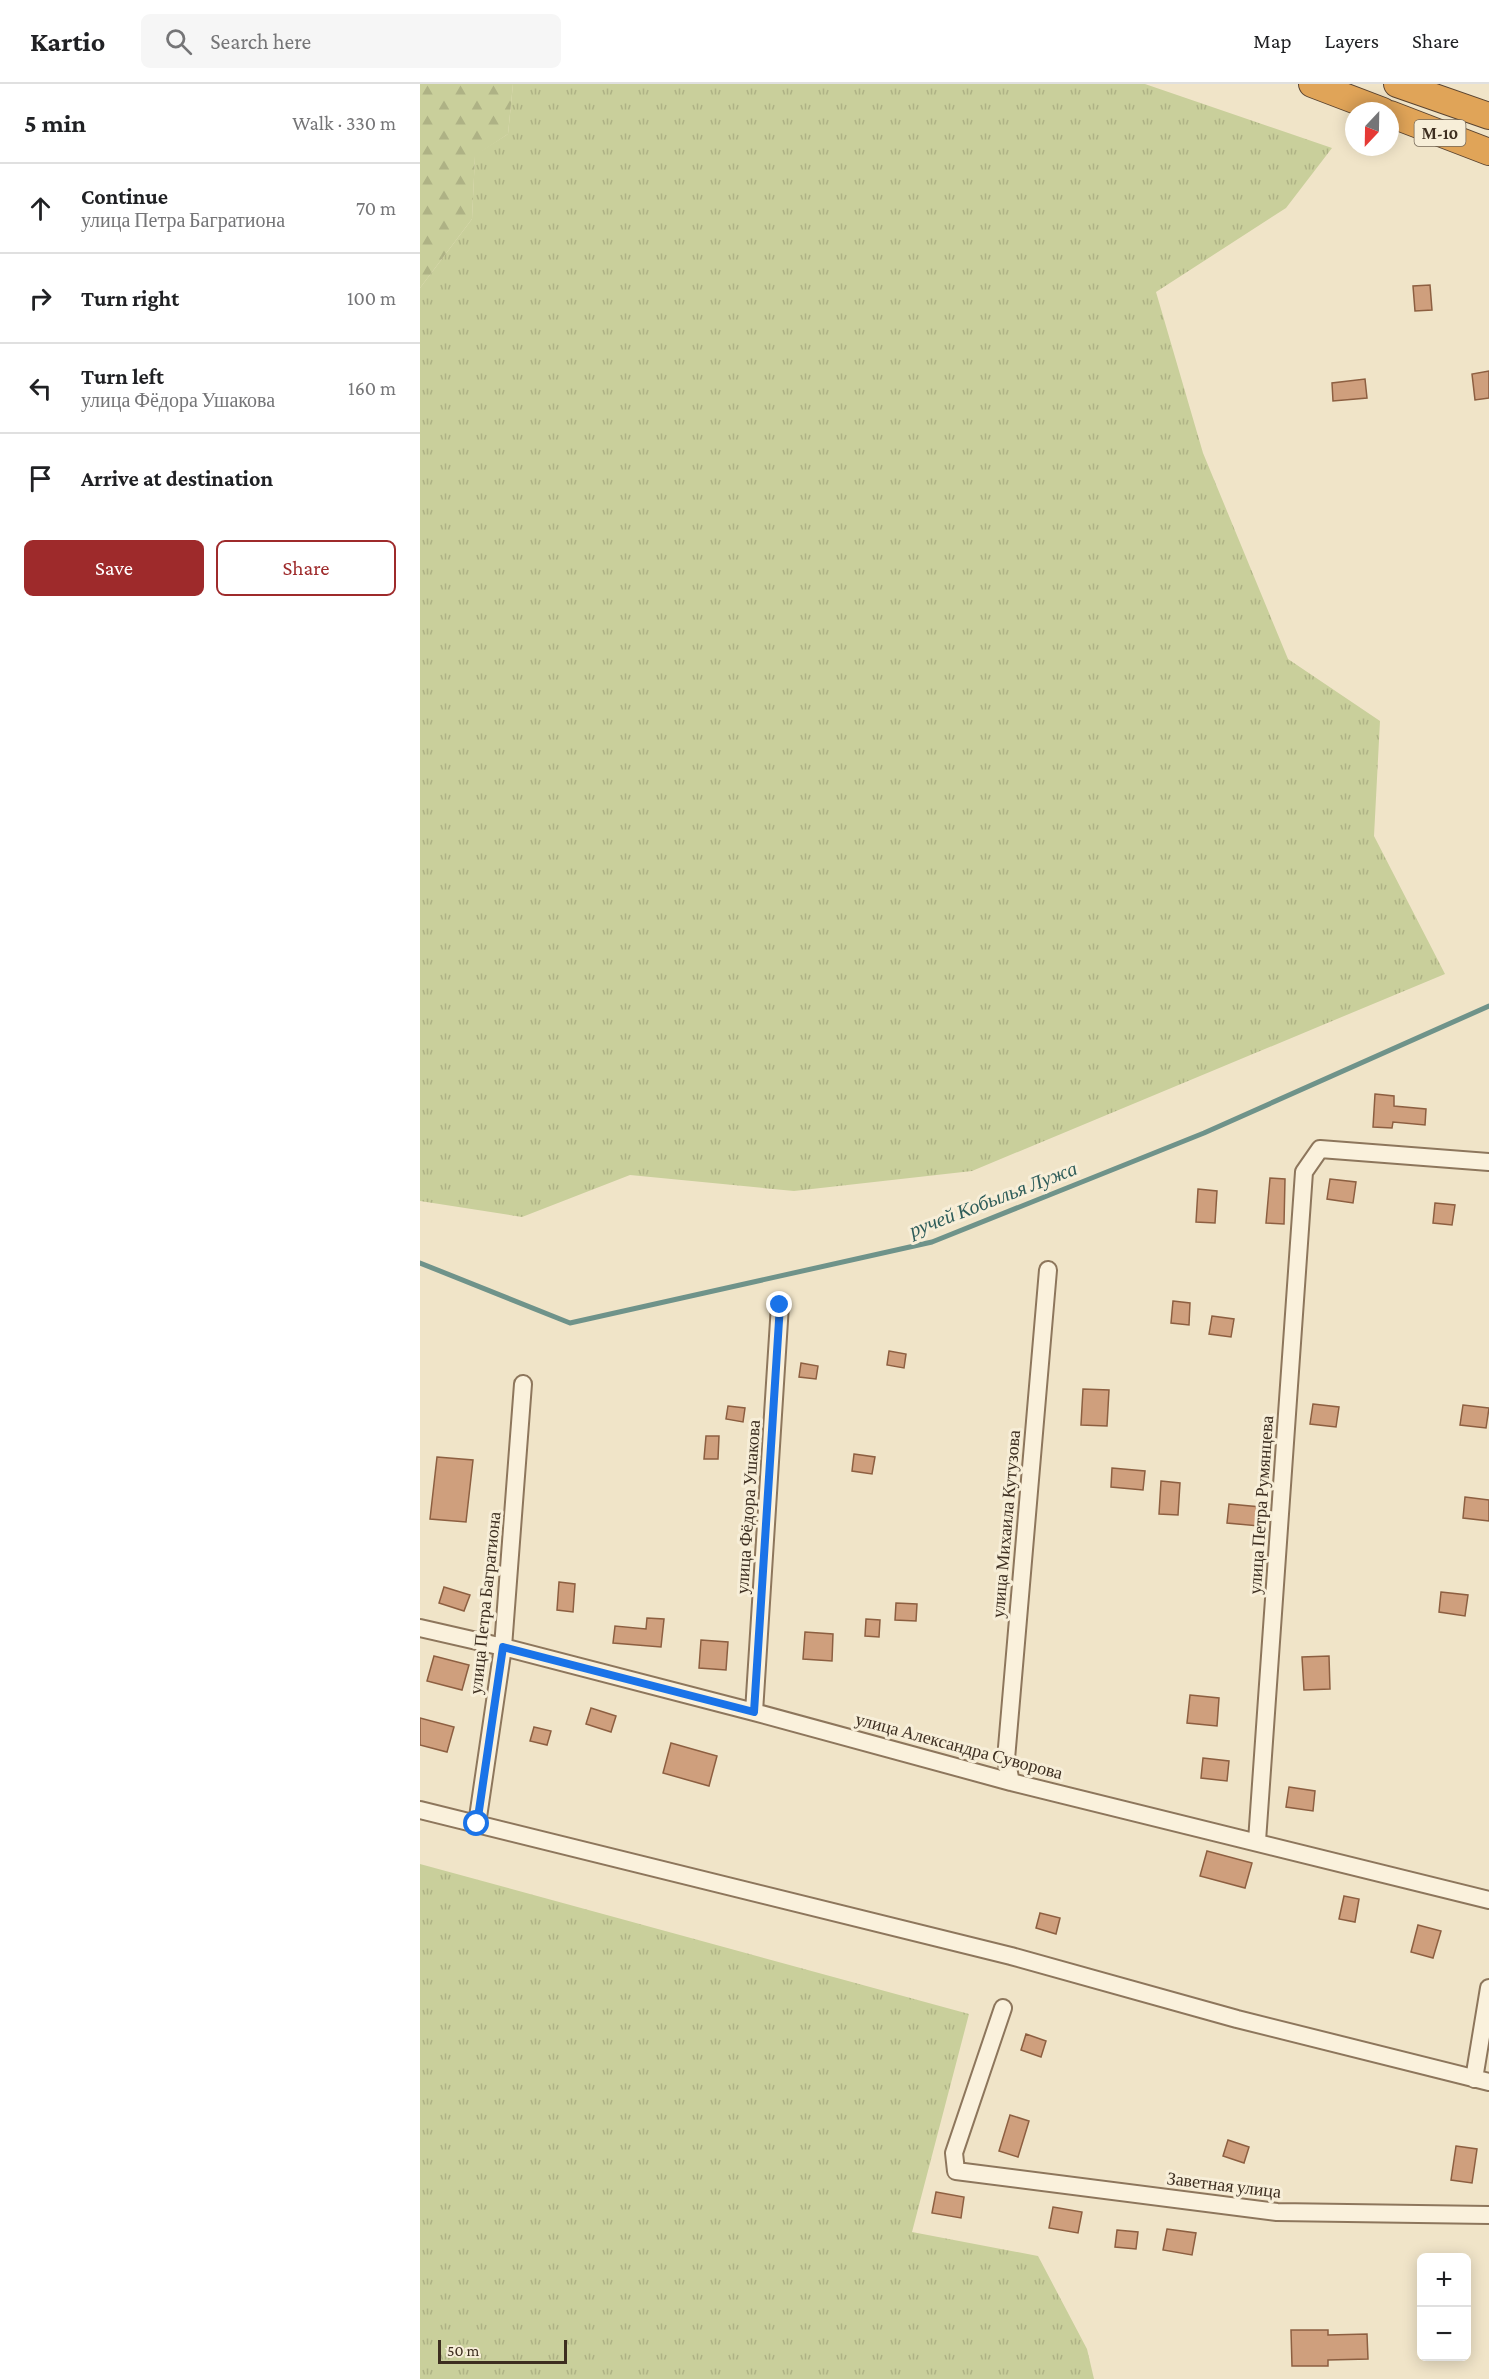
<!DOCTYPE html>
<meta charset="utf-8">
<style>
:root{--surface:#fff;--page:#f6f6f6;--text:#202124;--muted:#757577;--line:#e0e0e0;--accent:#9e2a2b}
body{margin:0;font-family:"Crimson Pro",serif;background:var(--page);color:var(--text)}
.controls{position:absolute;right:18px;bottom:18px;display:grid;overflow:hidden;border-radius:9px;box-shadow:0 3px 15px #0003}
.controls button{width:54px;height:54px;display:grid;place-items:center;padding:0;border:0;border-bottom:2px solid var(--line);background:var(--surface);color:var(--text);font:30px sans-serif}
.compass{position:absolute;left:925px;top:18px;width:54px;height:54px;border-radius:50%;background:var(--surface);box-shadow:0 3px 15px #0003;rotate:202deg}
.scale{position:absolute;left:18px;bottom:15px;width:129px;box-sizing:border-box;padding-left:6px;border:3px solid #3d2e20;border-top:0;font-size:16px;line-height:21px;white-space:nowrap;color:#3d2e20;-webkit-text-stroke:4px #f7eed8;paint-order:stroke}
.stop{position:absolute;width:18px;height:18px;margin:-14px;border:4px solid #1a73e8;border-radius:50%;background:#fff}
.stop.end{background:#1a73e8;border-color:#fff;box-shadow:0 2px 6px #0008}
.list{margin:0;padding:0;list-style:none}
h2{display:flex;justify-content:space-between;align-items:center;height:78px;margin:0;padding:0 24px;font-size:26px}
h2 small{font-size:20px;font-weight:400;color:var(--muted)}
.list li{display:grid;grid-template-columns:39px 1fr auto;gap:18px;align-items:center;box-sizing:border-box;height:90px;padding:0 24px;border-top:2px solid var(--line)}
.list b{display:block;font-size:22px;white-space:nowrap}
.list p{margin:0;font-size:20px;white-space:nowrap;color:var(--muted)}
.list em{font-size:20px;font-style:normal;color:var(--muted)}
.actions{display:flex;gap:12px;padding:18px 24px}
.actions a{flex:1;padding:14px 0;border:2px solid var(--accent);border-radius:9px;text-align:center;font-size:21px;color:var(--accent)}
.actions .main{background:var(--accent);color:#fff}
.icon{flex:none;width:33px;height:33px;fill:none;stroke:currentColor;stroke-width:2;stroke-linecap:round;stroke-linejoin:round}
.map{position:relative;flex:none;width:1069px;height:2295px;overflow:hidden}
header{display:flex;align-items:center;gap:36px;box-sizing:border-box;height:84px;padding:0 30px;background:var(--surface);border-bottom:2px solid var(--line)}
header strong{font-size:28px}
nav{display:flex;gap:33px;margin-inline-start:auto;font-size:21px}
.search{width:420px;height:54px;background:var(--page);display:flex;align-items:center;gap:15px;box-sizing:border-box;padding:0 21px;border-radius:9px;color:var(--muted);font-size:22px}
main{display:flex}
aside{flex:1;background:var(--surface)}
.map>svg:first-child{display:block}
.grass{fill:url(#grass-tufts)}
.forest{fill:url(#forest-firs)}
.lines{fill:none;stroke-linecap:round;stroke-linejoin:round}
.stream{stroke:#6f938a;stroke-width:5}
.building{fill:#cf9f7d;stroke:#8d5f41;stroke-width:1.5}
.minor-casing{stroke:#8d765c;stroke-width:20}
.highway-casing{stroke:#5b4430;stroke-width:28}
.minor{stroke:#faf1dc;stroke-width:16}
.highway{stroke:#e0a458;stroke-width:26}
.route{stroke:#1a73e8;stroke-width:8}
.labels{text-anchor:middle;stroke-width:6;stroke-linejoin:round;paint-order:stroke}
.shield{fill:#f7eed8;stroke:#756857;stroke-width:1.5}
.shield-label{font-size:16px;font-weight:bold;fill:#3d2e20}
.street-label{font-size:18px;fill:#3d2e20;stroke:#f7eed8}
.water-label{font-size:20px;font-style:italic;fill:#2f5d5a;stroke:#f7eed8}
</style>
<header>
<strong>Kartio</strong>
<div class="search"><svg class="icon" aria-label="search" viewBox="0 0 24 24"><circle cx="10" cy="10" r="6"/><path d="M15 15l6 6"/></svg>Search here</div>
<nav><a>Map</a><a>Layers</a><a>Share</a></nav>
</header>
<main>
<aside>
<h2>5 min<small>Walk · 330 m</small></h2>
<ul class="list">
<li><svg class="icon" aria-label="ahead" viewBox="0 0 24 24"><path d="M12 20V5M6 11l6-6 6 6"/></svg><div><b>Continue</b><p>улица Петра Багратиона</p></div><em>70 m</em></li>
<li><svg class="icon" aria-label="right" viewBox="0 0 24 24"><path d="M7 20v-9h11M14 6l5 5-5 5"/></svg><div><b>Turn right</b></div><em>100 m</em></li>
<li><svg class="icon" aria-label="left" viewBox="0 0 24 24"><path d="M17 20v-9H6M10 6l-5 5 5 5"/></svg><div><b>Turn left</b><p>улица Фёдора Ушакова</p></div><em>160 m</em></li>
<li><svg class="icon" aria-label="arrive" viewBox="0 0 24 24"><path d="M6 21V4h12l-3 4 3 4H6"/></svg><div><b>Arrive at destination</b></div></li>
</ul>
<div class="actions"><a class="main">Save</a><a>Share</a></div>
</aside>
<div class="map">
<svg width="1069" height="2295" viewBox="0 0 1069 2295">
<defs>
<pattern id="grass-tufts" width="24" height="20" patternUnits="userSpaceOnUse" patternTransform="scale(1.5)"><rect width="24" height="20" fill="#c9cf9b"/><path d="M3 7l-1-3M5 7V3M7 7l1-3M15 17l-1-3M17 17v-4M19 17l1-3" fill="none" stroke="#aeb285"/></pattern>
<pattern id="forest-firs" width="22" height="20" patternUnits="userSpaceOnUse" patternTransform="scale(1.5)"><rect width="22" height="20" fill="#c9cf9b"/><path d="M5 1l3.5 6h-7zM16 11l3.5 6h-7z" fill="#aeb285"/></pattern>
</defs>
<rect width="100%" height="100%" fill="#f0e4c8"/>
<path class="grass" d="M93,0H725L912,64L866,124L736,208L783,369L868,575L960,637L954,752L1025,890L552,1087L374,1107L210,1091L102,1133L0,1117V204L52,135L55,71L88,50Z
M0,1780L549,1930L492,2148L618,2172L667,2265L674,2295H0Z"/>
<path class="forest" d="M0,0H93L88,50L55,72L52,135L0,204Z"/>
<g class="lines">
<path class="stream" d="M0,1179L150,1239L512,1158L784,1049L1069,922"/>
</g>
<path class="building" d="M1010,201L1012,226L995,227L993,202Z
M1069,287V314L1055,316L1052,290Z
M945,295L947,314L913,317L912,299Z
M955,1010L974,1012V1022L1006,1025L1005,1041L973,1038L972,1044L953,1043Z
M850,1094L865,1095L864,1140L846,1139Z
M910,1095L936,1098L933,1119L907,1115Z
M778,1105L797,1107L795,1139L776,1138Z
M1015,1119L1035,1121L1032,1141L1013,1139Z
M753,1217L770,1219L769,1241L751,1239Z
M792,1232L814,1235L811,1253L789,1250Z
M469,1267L486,1270L484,1284L467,1281Z
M381,1279L398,1282L396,1295L379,1293Z
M663,1305L689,1306L687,1342L661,1341Z
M893,1320L919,1323L916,1343L890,1340Z
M1043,1321L1069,1324L1066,1344L1040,1341Z
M308,1322L325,1324L323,1338L306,1335Z
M286,1352H299L298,1375H284Z
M434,1370L455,1373L452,1390L432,1387Z
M17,1373L53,1376L46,1438L10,1435Z
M692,1384L725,1387L723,1406L691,1403Z
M741,1397L760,1399L758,1431L739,1430Z
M1045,1413L1069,1416V1437L1043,1434Z
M809,1420L841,1423L839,1442L807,1439Z
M139,1498L155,1500L153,1528L137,1526Z
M24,1503L50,1511L44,1527L19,1519Z
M1021,1508L1048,1511L1045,1532L1019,1528Z
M476,1519L497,1520L496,1537L475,1536Z
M227,1534L244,1535L241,1563L193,1559L195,1542L226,1545Z
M446,1535L460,1536L459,1553L445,1552Z
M385,1548L413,1550L412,1577L383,1575Z
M281,1556L308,1558L306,1586L279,1584Z
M14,1572L49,1581L42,1606L7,1597Z
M909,1572L910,1605L884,1606L882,1573Z
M770,1611L799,1614L797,1642L767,1639Z
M171,1624L196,1632L191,1648L166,1640Z
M0,1634L34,1643L27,1668L0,1661Z
M114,1643L131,1647L127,1661L110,1657Z
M251,1659L297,1672L289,1702L243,1689Z
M783,1674L809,1677L807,1697L781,1694Z
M869,1703L895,1707L893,1727L866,1723Z
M787,1767L832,1779L825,1804L780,1792Z
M924,1812L939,1815L935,1838L919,1835Z
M620,1829L640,1834L636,1850L616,1844Z
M998,1841L1021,1847L1013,1874L991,1868Z
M606,1950L626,1957L621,1973L601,1966Z
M590,2031L609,2037L598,2073L579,2067Z
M808,2056L829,2063L824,2079L803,2072Z
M1036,2062L1057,2065L1052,2099L1031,2096Z
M516,2108L544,2113L541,2134L512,2129Z
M633,2123L662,2128L658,2149L629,2144Z
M747,2145L776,2149L772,2171L743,2166Z
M697,2146L718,2148L716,2165L695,2163Z
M871,2246H908V2251L947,2250L948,2275L908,2276V2282H872Z"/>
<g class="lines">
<g class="minor-casing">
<path id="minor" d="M0,1544L83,1563L334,1628L591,1698L1069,1816
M334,1628L360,1221
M591,1698L586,1675L628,1186
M0,1726L591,1872L817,1935L1069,1998
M57,1740L83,1563L103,1300
M837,1757L884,1088L900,1065L1069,1078
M583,1924L534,2069L536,2087L857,2128L1069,2131
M1054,1995L1069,1904"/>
</g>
<g class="highway-casing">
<path id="highway" d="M892,0L963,27
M977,0L1069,32
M970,30L1069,68"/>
</g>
<use href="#minor" class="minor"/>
<use href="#highway" class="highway"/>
</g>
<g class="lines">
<path class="route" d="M57,1740L83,1563L334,1628L360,1221"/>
</g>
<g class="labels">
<rect class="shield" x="994.5" y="36" width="51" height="26" rx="4.5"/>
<g class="shield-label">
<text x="1020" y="55">М-10</text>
</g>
<g class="street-label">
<text transform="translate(841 1421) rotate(-86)" y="6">улица Петра Румянцева</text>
<text transform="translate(328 1423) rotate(-86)" y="6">улица Фёдора Ушакова</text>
<text transform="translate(586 1440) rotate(-85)" y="6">улица Михаила Кутузова</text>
<text transform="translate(65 1519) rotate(-84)" y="6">улица Петра Багратиона</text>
<text transform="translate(539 1662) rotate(15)" y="6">улица Александра Суворова</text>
<text transform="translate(804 2101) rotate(7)" y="6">Заветная улица</text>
</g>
<g class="water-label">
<text transform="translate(573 1115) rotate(-21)" y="7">ручей Кобылья Лужа</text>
</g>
</g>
</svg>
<div class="controls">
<button>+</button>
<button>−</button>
</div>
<svg class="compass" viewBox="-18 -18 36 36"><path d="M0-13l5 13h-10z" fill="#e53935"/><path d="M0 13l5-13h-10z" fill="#757577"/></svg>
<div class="scale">50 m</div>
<div class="stop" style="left:57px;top:1740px"></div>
<div class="stop end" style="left:360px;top:1221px"></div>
</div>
</main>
